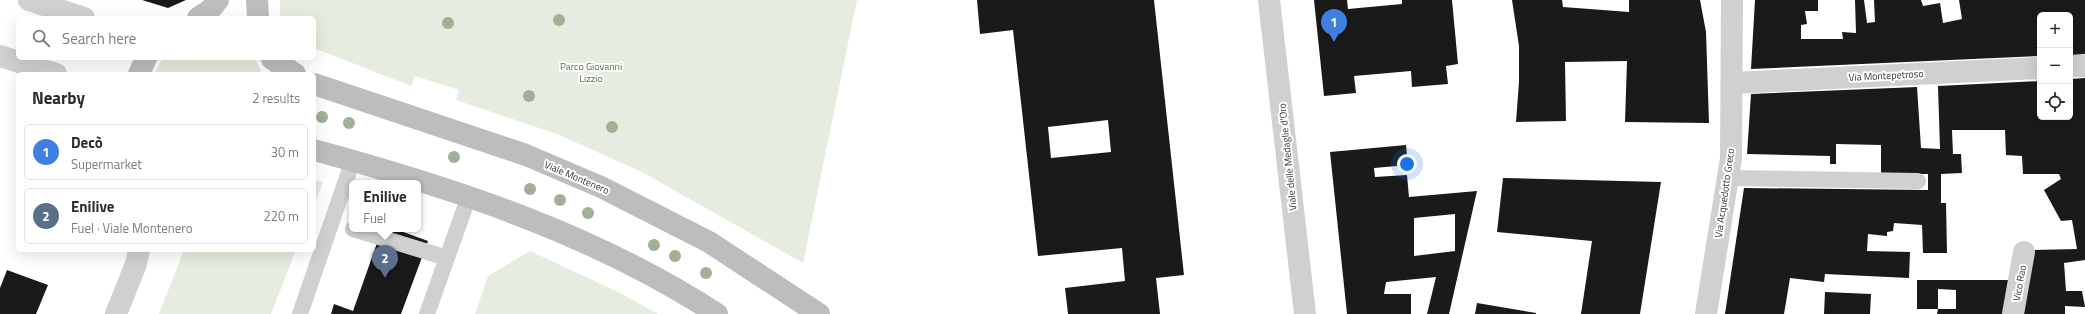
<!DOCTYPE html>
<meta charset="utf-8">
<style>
:root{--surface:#fff;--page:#f7f7f7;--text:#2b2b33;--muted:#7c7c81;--line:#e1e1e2;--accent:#e63946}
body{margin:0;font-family:"Titillium Web",sans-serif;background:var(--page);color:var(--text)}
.controls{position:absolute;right:12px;top:12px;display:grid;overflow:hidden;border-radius:6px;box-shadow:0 4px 16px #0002}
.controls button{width:36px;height:36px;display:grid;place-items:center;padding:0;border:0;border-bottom:1px solid var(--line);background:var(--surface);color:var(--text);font:20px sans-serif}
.you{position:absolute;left:1407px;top:164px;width:14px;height:14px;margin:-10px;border:3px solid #fff;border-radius:50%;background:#1a73e8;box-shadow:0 0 0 6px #1a73e833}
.badge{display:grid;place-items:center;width:26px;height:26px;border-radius:50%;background:var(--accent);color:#fff;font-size:13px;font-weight:700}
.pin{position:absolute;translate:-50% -33px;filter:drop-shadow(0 1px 2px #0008)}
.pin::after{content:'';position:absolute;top:21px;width:14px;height:12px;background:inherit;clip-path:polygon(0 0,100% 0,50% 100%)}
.popup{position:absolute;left:349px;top:180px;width:72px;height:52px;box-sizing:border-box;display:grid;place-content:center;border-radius:6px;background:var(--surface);filter:drop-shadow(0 1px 3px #0005);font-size:13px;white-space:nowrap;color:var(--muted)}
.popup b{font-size:15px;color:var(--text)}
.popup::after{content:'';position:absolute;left:50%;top:100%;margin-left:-8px;border:8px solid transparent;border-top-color:var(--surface)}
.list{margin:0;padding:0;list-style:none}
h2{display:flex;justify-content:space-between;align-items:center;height:52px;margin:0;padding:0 16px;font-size:17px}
h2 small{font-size:13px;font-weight:400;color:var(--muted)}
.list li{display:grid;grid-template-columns:26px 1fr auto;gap:12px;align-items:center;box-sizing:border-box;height:56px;margin:0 8px 8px;padding:0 8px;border:1px solid var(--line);border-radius:6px}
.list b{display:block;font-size:15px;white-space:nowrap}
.list p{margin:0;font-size:13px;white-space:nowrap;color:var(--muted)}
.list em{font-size:13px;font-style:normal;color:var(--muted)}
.icon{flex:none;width:22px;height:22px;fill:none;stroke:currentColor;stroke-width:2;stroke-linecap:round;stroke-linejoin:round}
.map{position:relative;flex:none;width:2085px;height:314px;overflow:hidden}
.search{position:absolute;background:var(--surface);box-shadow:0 4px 16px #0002;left:16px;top:16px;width:300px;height:44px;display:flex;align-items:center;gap:10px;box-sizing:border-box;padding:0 14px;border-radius:6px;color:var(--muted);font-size:15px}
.panel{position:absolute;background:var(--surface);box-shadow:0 4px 16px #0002;left:16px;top:72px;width:300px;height:180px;border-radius:6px}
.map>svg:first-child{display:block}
.green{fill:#e6ecdf}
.building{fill:#1a1a1a;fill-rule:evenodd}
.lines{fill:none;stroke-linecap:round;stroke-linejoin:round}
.lane{stroke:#d0d0d0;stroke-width:16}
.street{stroke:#d0d0d0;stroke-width:22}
.secondary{stroke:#bdbdbd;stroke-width:22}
.tree{fill:#a2b095}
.labels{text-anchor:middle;stroke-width:4;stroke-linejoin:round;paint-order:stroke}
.park-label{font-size:10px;fill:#56703f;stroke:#fff}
.street-label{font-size:10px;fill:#333;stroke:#fff}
</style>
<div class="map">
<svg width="2085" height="314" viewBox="0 0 2085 314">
<rect width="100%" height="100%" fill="#fff"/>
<path class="green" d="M280,0H857L803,263L642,172L557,134L456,100L459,90L415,76L411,86L314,48V18H280Z
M163,58H254L259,66L261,74H154Z
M314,180L323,182L314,205Z
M184,250H296L271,314H159Z
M530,251L620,293L658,314H475L488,276Z"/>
<path class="building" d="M142,0H186L168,8Z
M977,0H1154L1184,275L1156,278L1160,314H1068L1065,288L1125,281L1122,248L1038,256L1013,30L980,34ZM1108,120L1111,152L1051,158L1048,127Z
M1314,0H1347L1348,9L1402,4V0H1452L1458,64L1446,66L1448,84L1412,87L1411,71L1354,76L1356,93L1324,96Z
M1512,0H1562L1563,7L1629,12V0H1700L1706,32L1709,123L1625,122L1627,61L1565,62L1566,121L1516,122L1519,82V46Z
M1755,0H1818V11H1805L1807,24L1801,25V39H1843L1842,32L1856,33L1855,0H1864L1867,23L1875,22L1874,0H1921L1923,6L1940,3L1943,23L1962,19L1959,0H2085V54L2070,55V15H2040V56L1751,69Z
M2085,78V260L2064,263L2066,291H2082L2085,307L2065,306V314H2022L2034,250L2077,249L2072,220L2061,221L2044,190L2061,179L2059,174H2023L2022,156L2006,155L2005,130H1952L1953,154H1961L1962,173L1941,174V203H1946L1947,253H1923L1922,225L1894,223L1893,231L1887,232V236L1868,234L1867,251L1910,252L1909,278L1825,274L1824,282L1790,278L1784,314H1725L1744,188L1928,190V174H1881V145L1836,144V164H1830V156L1747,154L1751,94L1917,87L1921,148L1940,149L1938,86L2040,81V117H2070V79Z
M1406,145L1408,165L1374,168L1375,177L1407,175L1409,197L1477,191L1449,314H1427L1436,277L1386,282L1384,294H1411V314H1347L1330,152ZM1455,214V251L1414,256V218Z
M1503,178L1661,182L1640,314H1581L1592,241L1497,232Z
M382,229H395L428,241L401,314H331L334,304L353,311Z
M7,270L48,285L36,314H0V288Z
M1917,280H2012L2006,314H1937L1938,309H1917ZM1938,289L1956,290V309H1938Z
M1825,292L1871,294L1870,314H1824Z
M1477,303L1536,313V314H1475Z"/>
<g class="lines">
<path class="lane" d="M1728,178L1918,181
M353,229L447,258
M300,314L353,160
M427,314L469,196"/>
<path class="street" d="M29,0L84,18
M1269,0L1305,314
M0,56L56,74
M2070,66H2085
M1733,83L2040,68
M116,314L136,264L139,250
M1706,314L1731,158L1732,0
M2013,314L2024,252"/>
<path class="secondary" d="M257,0L258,18
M198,18L210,10L218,0
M272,59L295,74
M139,74L146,58
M314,84L526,155L601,187L709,242L819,314
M314,150C454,188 594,234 717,314"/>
</g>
<g class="tree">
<circle cx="559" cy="20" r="6"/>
<circle cx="448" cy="23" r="6"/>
<circle cx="529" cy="96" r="6"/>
<circle cx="322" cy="117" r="6"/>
<circle cx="349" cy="123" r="6"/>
<circle cx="612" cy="127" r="6"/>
<circle cx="454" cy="157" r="6"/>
<circle cx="530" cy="189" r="6"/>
<circle cx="560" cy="200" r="6"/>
<circle cx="588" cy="213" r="6"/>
<circle cx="654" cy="245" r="6"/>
<circle cx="675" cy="256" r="6"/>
<circle cx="706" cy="273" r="6"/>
</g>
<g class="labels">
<g class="park-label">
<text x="591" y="70">Parco Giovanni<tspan x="591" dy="12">Lizzio</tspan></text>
</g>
<g class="street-label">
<text transform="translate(1886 75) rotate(-3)" y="4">Via Montepetroso</text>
<text transform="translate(1287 157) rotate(-96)" y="4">Viale delle Medaglie d'Oro</text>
<text transform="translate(577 177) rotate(23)" y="4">Viale Montenero</text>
<text transform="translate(1724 193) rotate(-82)" y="4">Via Acquedotto Greco</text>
<text transform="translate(2019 283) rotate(-80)" y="4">Vico Rao</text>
</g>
</g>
</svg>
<div class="controls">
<button>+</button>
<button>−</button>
<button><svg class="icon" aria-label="locate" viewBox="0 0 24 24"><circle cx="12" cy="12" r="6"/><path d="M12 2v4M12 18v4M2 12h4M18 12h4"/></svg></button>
</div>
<div class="you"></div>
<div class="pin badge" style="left:1334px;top:42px;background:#3f7fe0">1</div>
<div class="pin badge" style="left:385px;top:278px;background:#5c6f8a">2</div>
<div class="popup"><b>Enilive</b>Fuel</div>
<div class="search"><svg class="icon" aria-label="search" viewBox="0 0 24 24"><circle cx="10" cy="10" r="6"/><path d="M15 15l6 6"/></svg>Search here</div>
<section class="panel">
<h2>Nearby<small>2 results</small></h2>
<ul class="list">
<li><span class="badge" style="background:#3f7fe0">1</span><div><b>Decò</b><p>Supermarket</p></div><em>30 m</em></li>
<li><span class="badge" style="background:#5c6f8a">2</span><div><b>Enilive</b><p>Fuel · Viale Montenero</p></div><em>220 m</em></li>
</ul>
</section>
</div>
